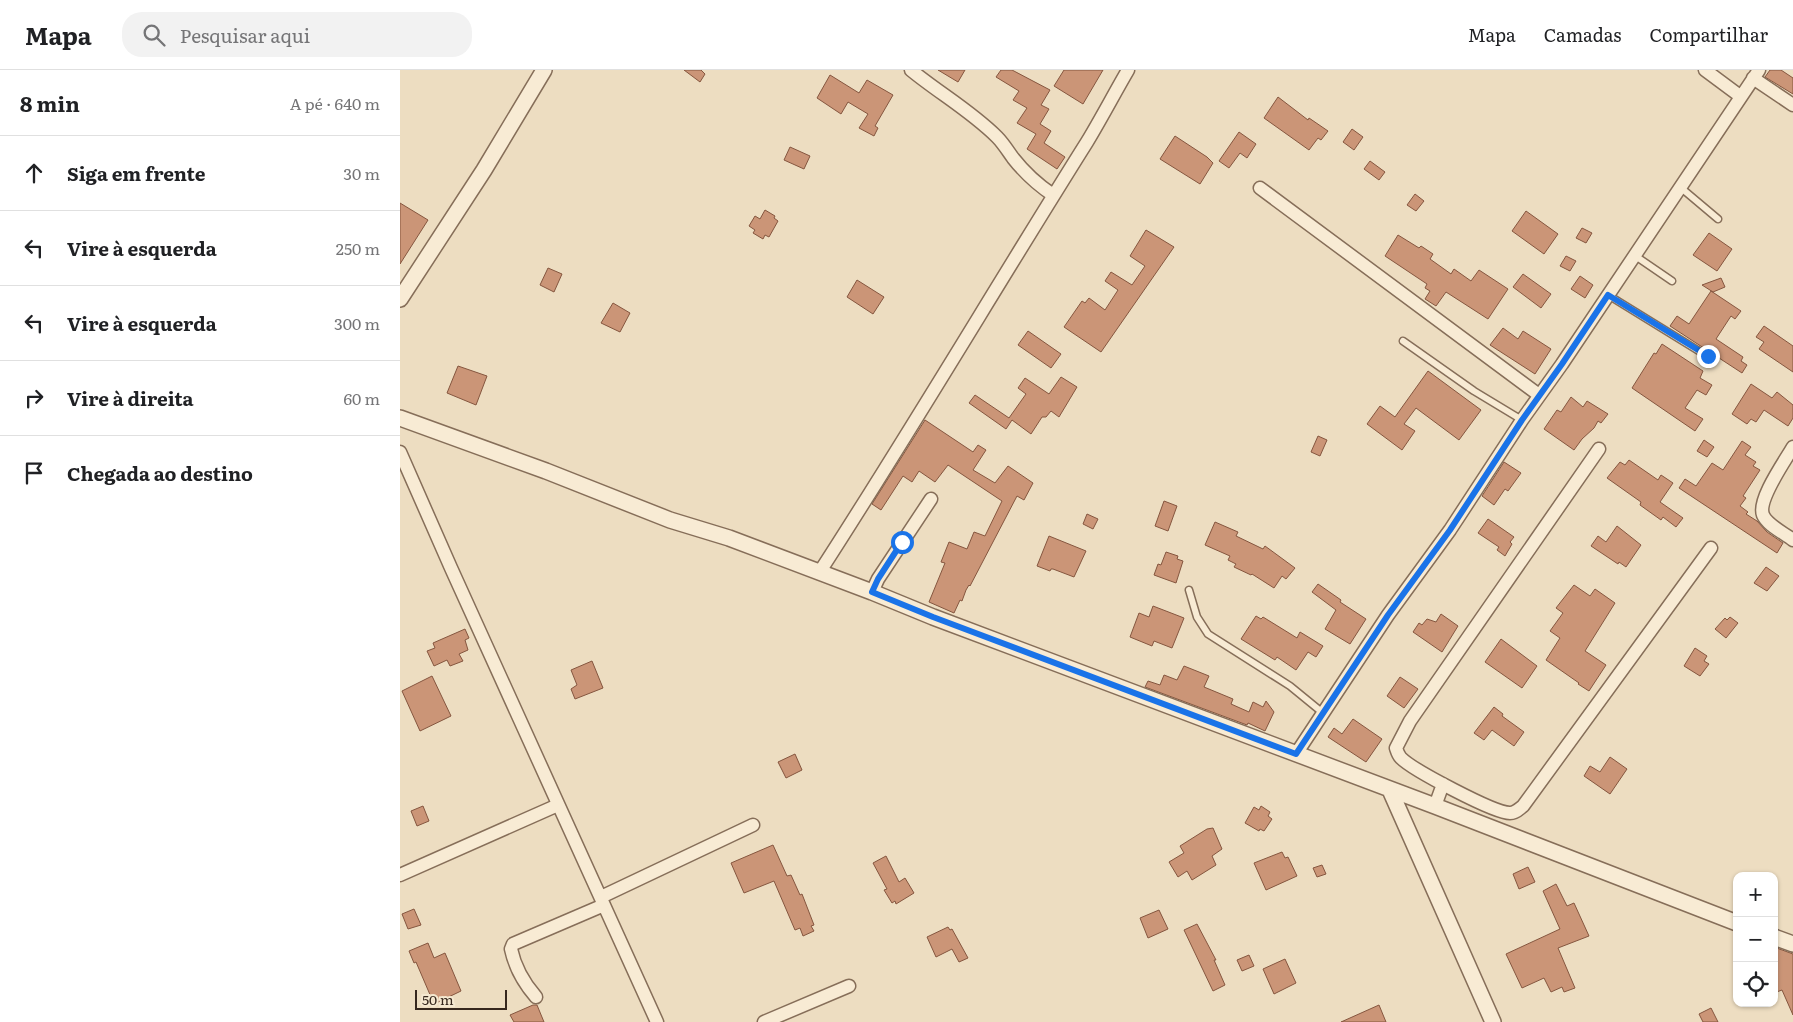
<!DOCTYPE html>
<html lang="pt">
<meta charset="utf-8">
<style>
:root{--surface:#fff;--page:#f2f2f2;--text:#202124;--muted:#757577;--line:#e0e0e0}
body{margin:0;font-family:Literata,serif;background:var(--page);color:var(--text)}
.controls{position:absolute;right:15px;bottom:15px;display:grid;overflow:hidden;border-radius:10px;box-shadow:0 1px 4px #0004}
.controls button{width:45px;height:45px;display:grid;place-items:center;padding:0;border:0;border-bottom:1px solid var(--line);background:var(--surface);color:var(--text);font:25px sans-serif}
.scale{position:absolute;left:15px;bottom:12px;width:92px;box-sizing:border-box;padding-left:5px;border:2px solid #36271d;border-top:0;font-size:14px;line-height:18px;white-space:nowrap;color:#36271d;-webkit-text-stroke:4px #f5e8d0;paint-order:stroke}
.stop{position:absolute;width:15px;height:15px;margin:-11px;border:4px solid #1a73e8;border-radius:50%;background:#fff}
.stop.end{background:#1a73e8;border-color:#fff;box-shadow:0 1px 5px #0008}
.list{margin:0;padding:0;list-style:none}
h2{display:flex;justify-content:space-between;align-items:center;height:65px;margin:0;padding:0 20px;font-size:21px}
h2 small{font-size:16px;font-weight:400;color:var(--muted)}
.list li{display:grid;grid-template-columns:32px 1fr auto;gap:15px;align-items:center;box-sizing:border-box;height:75px;padding:0 20px;border-top:1px solid var(--line)}
.list b{display:block;font-size:19px;white-space:nowrap}
.list em{font-size:16px;font-style:normal;color:var(--muted)}
.icon{flex:none;width:28px;height:28px;fill:none;stroke:currentColor;stroke-width:2;stroke-linecap:round;stroke-linejoin:round}
.map{position:relative;flex:none;width:1393px;height:952px;overflow:hidden}
header{display:flex;align-items:center;gap:30px;box-sizing:border-box;height:70px;padding:0 25px;background:var(--surface);border-bottom:1px solid var(--line)}
header strong{font-size:24px}
nav{display:flex;gap:28px;margin-inline-start:auto;font-size:18px}
.search{width:350px;height:45px;background:var(--page);display:flex;align-items:center;gap:12px;box-sizing:border-box;padding:0 18px;border-radius:20px;color:var(--muted);font-size:19px}
main{display:flex}
aside{flex:1;background:var(--surface)}
.map>svg:first-child{display:block}
.building{fill:#cb9577;stroke:#85563f}
.lines{fill:none;stroke-linecap:round;stroke-linejoin:round}
.service-casing{stroke:#866e59;stroke-width:9}
.minor-casing{stroke:#866e59;stroke-width:15}
.tertiary-casing{stroke:#866e59;stroke-width:18}
.service{stroke:#f8ebd4;stroke-width:6}
.minor{stroke:#f8ebd4;stroke-width:12}
.tertiary{stroke:#f8ebd4;stroke-width:15}
.route{stroke:#1a73e8;stroke-width:6}
</style>
<header>
<strong>Mapa</strong>
<div class="search"><svg class="icon" aria-label="search" viewBox="0 0 24 24"><circle cx="10" cy="10" r="6"/><path d="M15 15l6 6"/></svg>Pesquisar aqui</div>
<nav><a>Mapa</a><a>Camadas</a><a>Compartilhar</a></nav>
</header>
<main>
<aside>
<h2>8 min<small>A pé · 640 m</small></h2>
<ul class="list">
<li><svg class="icon" aria-label="ahead" viewBox="0 0 24 24"><path d="M12 20V5M6 11l6-6 6 6"/></svg><div><b>Siga em frente</b></div><em>30 m</em></li>
<li><svg class="icon" aria-label="left" viewBox="0 0 24 24"><path d="M17 20v-9H6M10 6l-5 5 5 5"/></svg><div><b>Vire à esquerda</b></div><em>250 m</em></li>
<li><svg class="icon" aria-label="left" viewBox="0 0 24 24"><path d="M17 20v-9H6M10 6l-5 5 5 5"/></svg><div><b>Vire à esquerda</b></div><em>300 m</em></li>
<li><svg class="icon" aria-label="right" viewBox="0 0 24 24"><path d="M7 20v-9h11M14 6l5 5-5 5"/></svg><div><b>Vire à direita</b></div><em>60 m</em></li>
<li><svg class="icon" aria-label="arrive" viewBox="0 0 24 24"><path d="M6 21V4h12l-3 4 3 4H6"/></svg><div><b>Chegada ao destino</b></div></li>
</ul>
</aside>
<div class="map">
<svg width="1393" height="952" viewBox="0 0 1393 952">
<rect width="100%" height="100%" fill="#edddc1"/>
<path class="building" d="M284,0H301L305,4L300,12Z
M538,0H565L558,12Z
M601,0H612L650,20L641,35L649,39L640,54L651,61L644,73L665,87L657,99L627,79L636,64L617,53L627,38L613,30L619,21L596,7Z
M664,0H703L683,34L654,16Z
M1370,0H1381L1393,8V24L1365,7Z
M430,5L459,23L467,10L493,25L475,56L478,58L474,66L459,58L468,44L448,32L441,44L417,28Z
M878,27L908,50L909,48L928,61L921,70L918,68L909,80L864,48Z
M952,59L963,67L954,80L943,72Z
M839,62L856,74L847,88L840,83L829,98L819,91Z
M775,66L807,87L813,93L800,114L760,89Z
M390,77L410,86L404,99L384,90Z
M970,91L985,102L979,110L964,99Z
M1015,124L1024,131L1016,141L1007,135Z
M0,133L28,150L0,194Z
M365,140L375,146L374,148L378,151L369,167L365,165L363,169L353,163L355,160L349,156L355,146L360,149Z
M1126,141L1158,164L1144,184L1112,161Z
M1182,158L1192,163L1186,173L1176,168Z
M746,160L774,177L701,282L664,257L682,231L685,233L689,228L705,240L718,220L705,211L711,202L732,215L745,196L730,186Z
M1309,163L1332,179L1317,201L1293,185Z
M998,165L1019,178L1021,176L1033,184L1030,189L1051,204L1054,199L1071,211L1079,200L1108,219L1088,249L1046,222L1036,236L1025,229L1030,221L1025,218L1027,214L985,186Z
M1166,186L1176,191L1170,201L1160,196Z
M148,198L162,204L154,222L140,215Z
M1123,204L1151,224L1141,238L1113,217Z
M1180,206L1193,215L1185,228L1171,219Z
M1321,208L1325,217L1313,222L1302,215Z
M457,210L484,227L473,244L447,227Z
M1311,221L1341,241L1335,249L1331,246L1316,269L1343,287L1341,291L1347,295L1342,303L1270,256L1277,246L1289,254Z
M213,233L230,243L220,262L201,253Z
M1364,256L1393,276V302L1359,279L1364,272L1356,267Z
M1103,258L1118,269L1123,261L1151,279L1135,304L1090,275Z
M628,261L661,284L651,298L618,275Z
M1262,274L1303,301L1300,308L1312,315L1306,325L1297,320L1285,338L1303,349L1295,361L1232,318L1254,283L1256,284Z
M58,296L87,306L76,335L47,323Z
M1028,301L1081,340L1059,370L1016,338L1004,354L1015,361L1002,380L967,354L980,336L995,347Z
M661,307L677,317L659,347L651,341L646,347H642L631,364L612,350L606,359L569,333L575,325L609,348L626,324L618,318L625,308L649,324Z
M1351,314L1372,328L1377,322L1393,335V348L1388,356L1364,340L1356,352L1351,349L1347,354L1332,344Z
M1171,327L1183,337L1187,331L1208,344L1201,353L1198,351L1194,358L1182,369L1174,380L1144,359L1157,340L1161,342Z
M525,350L573,382L578,375L586,380L573,400L595,413L608,396L633,413L624,430L617,426L570,516L569,515L566,520L562,531L560,530L554,543L529,532L545,493L541,492L549,472L567,479L574,462L585,466L602,431L548,395L535,412L519,401L512,412L503,406L481,440L472,434Z
M918,366L927,370L920,386L911,382Z
M1304,370L1314,377L1307,387L1297,381Z
M1342,371L1351,377L1345,385L1356,392L1353,396L1360,400L1343,426L1346,428L1340,436L1348,442L1346,444L1357,451L1367,462L1383,473L1377,483L1279,418L1285,409L1296,416L1312,393L1323,400Z
M1229,390L1258,410L1261,405L1273,413L1260,432L1283,448L1276,457L1263,447L1261,450L1240,435L1241,432L1207,408L1220,392L1225,395Z
M1104,392L1121,403L1108,421L1105,419L1094,435L1082,426Z
M764,431L777,436L768,461L755,456Z
M687,444L698,449L693,459L683,454Z
M1088,449L1114,467L1110,472L1112,474L1105,486L1097,480L1099,477L1078,463Z
M815,452L838,462L836,466L863,479L865,476L895,498L886,509L882,506L874,518L852,504L851,505L834,497L836,494L828,490L830,486L805,475Z
M1217,456L1241,475L1226,497L1219,492L1218,494L1191,476L1198,466L1206,472Z
M649,466L686,481L674,507L653,499H651L650,501L637,496Z
M766,482L778,486L777,489L783,491L776,513L754,505L758,494L761,495Z
M1366,497L1379,506L1367,521L1354,513Z
M918,514L941,530L940,532L966,549L950,574L925,559L936,540L912,522Z
M1174,515L1190,526L1195,519L1215,533L1185,581L1206,595L1189,621L1178,614L1179,613L1146,590L1160,568L1150,561L1163,543L1156,538Z
M753,536L784,548L772,578L754,571L752,576L730,567L739,543L749,547Z
M1041,544L1058,556L1042,582L1013,562L1019,553L1022,555L1027,549L1036,552Z
M856,546L861,549L863,547L897,568L900,562L923,576L916,587L908,582L896,600L877,587L875,590L841,569Z
M1330,547L1338,553L1326,568L1315,559L1325,548L1327,550Z
M65,559L69,568L65,570L68,580L59,584L63,591L50,596L47,590L34,596L27,581L35,578L33,573Z
M1101,569L1137,596L1122,618L1085,592Z
M1295,578L1307,586L1304,591L1309,594L1300,606L1284,596Z
M192,591L203,618L175,629L171,619L177,615L171,600Z
M784,596L809,606L804,617L833,629L831,634L849,642L853,632L863,637L866,631L874,642L865,661L848,653L847,655L745,617L748,611L760,615L764,605L777,610Z
M32,606L51,646L20,661L2,621Z
M1000,607L1018,619L1004,638L987,626Z
M1094,637L1103,644L1102,646L1124,662L1114,676L1092,660L1084,670L1074,663Z
M953,649L982,669L966,692L928,667L934,658L942,664Z
M395,684L402,700L386,708L378,692Z
M1210,687L1227,699L1210,724L1184,706L1190,696L1200,702Z
M23,736L29,751L17,756L11,741Z
M861,736L870,742L868,746L872,749L864,761L860,759L859,761L845,753L854,737L859,740Z
M813,758L822,779L812,786L816,795L792,810L787,801L778,807L769,792L784,783L780,776L807,759Z
M373,775L387,806L391,805L400,825L402,824L414,855L411,856L414,861L403,866L400,858L395,860L374,811L344,823L331,793Z
M882,782L885,788L888,787L897,806L866,820L854,793Z
M486,786L499,812L505,808L514,823L496,834L495,831L492,833L484,820L487,819L473,793Z
M922,795L926,804L917,807L913,798Z
M1128,797L1135,812L1119,819L1113,804Z
M1156,814L1167,836L1174,833L1189,866L1158,878L1175,918L1164,922L1162,917L1151,922L1144,908L1122,918L1106,884L1160,859L1143,821Z
M14,839L21,855L8,859L2,844Z
M759,840L768,859L748,868L740,848Z
M797,854L816,890H814L825,915L813,921L784,860Z
M548,857L550,860L552,859L568,888L559,892L552,879L536,887L527,867Z
M28,873L34,888L45,883L61,921L34,934L16,892L14,893L9,881Z
M1374,877L1393,884V945L1382,920L1374,923Z
M849,885L854,896L842,901L837,890Z
M885,889L896,913L874,924L863,899Z
M133,935H137L144,952H114L110,945Z
M979,935L986,952H941Z
M1311,938L1318,952H1303L1299,944Z"/>
<g class="lines">
<g class="service-casing">
<path id="service" d="M1280,117L1318,149
M1234,185L1272,211
M1208,225L1307,286
M1003,271L1074,321L1122,350
M789,520L797,547L808,564L890,616L923,643"/>
</g>
<g class="minor-casing">
<path id="minor" d="M511,0C539,23 571,41 597,67C603,73 608,81 613,88C624,102 638,115 653,125
M1305,0L1340,26
M1353,8L1393,35
M860,118L1139,325
M1393,377C1385,391 1357,430 1363,445C1367,455 1384,463 1393,470
M1199,379L1010,651L996,678C997,681 998,685 1001,688C1013,700 1094,743 1110,743C1116,743 1119,739 1123,736L1311,478
M0,382L51,498L257,952
M419,503C511,361 597,215 687,72C701,49 714,24 728,0
M472,522L478,509L531,429
M896,684L988,545L1050,460L1122,350L1162,294L1359,0
M1035,736L1043,714
M0,805L158,735
M201,827L353,755
M136,927C123,912 115,898 111,879L113,874L204,835
M364,952L449,916"/>
</g>
<g class="tertiary-casing">
<path id="tertiary" d="M0,229L84,100L144,0
M0,348L146,401L270,450L329,468L472,522L533,547L1035,736L1337,853
M990,720L1093,952
M1374,867L1393,874"/>
</g>
<use href="#service" class="service"/>
<use href="#minor" class="minor"/>
<use href="#tertiary" class="tertiary"/>
</g>
<g class="lines">
<path class="route" d="M502,472L478,509L472,522L533,547L896,684L988,545L1050,460L1122,350L1162,294L1208,225L1308,286"/>
</g>
</svg>
<div class="controls">
<button>+</button>
<button>−</button>
<button><svg class="icon" aria-label="locate" viewBox="0 0 24 24"><circle cx="12" cy="12" r="6"/><path d="M12 2v4M12 18v4M2 12h4M18 12h4"/></svg></button>
</div>
<div class="scale">50 m</div>
<div class="stop" style="left:502px;top:472px"></div>
<div class="stop end" style="left:1308px;top:286px"></div>
</div>
</main>
